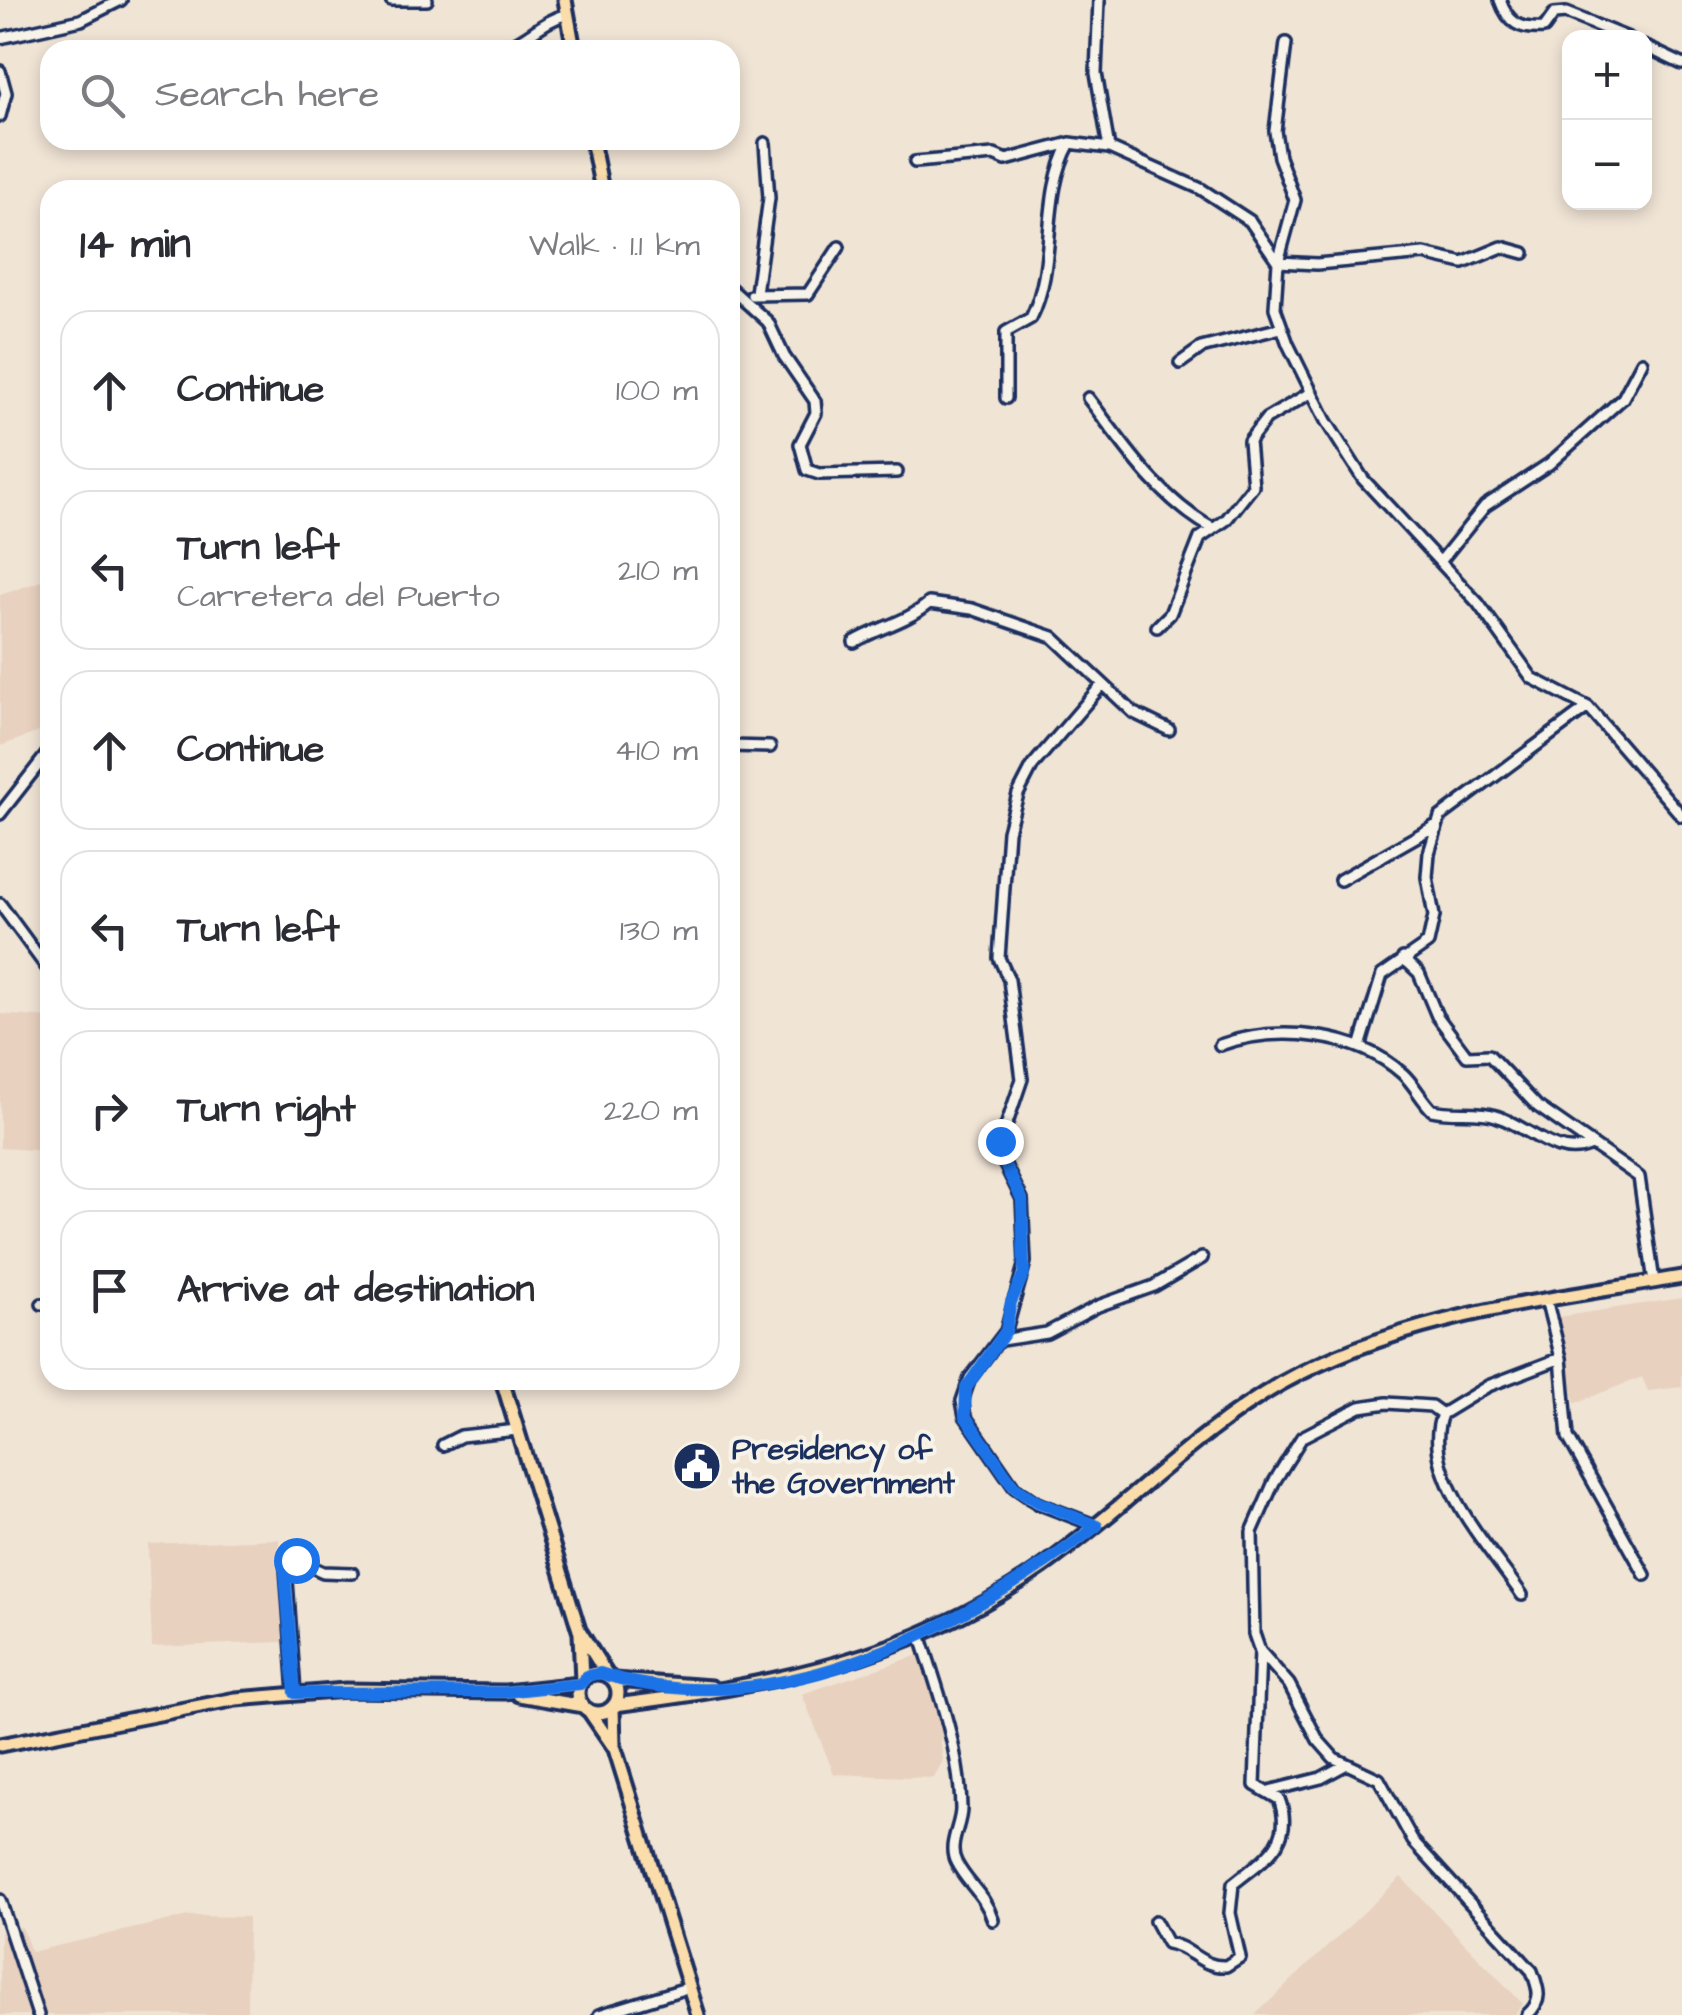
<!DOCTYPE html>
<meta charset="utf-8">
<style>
:root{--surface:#fff;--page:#f7f7f7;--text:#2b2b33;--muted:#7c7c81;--line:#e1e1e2}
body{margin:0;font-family:"Architects Daughter",sans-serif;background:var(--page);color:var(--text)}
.controls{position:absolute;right:30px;top:30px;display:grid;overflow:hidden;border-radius:20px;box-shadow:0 5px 15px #0003}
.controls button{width:90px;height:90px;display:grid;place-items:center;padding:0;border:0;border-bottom:2px solid var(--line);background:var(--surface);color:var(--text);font:50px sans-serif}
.stop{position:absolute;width:30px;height:30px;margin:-22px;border:8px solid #1a73e8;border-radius:50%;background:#fff}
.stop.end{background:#1a73e8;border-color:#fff;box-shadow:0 2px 10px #0008}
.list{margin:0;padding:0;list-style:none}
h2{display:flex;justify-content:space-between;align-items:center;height:130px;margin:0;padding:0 40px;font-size:42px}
h2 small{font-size:32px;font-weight:400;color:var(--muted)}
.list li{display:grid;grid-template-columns:65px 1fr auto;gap:30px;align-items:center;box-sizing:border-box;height:160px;margin:0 20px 20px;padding:0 20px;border:2px solid var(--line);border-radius:30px}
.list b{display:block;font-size:38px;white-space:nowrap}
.list p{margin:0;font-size:32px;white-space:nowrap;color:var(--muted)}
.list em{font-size:32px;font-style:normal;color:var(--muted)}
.icon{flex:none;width:55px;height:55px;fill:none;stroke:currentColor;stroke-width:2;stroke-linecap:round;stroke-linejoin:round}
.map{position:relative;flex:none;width:1682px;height:2015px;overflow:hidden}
.search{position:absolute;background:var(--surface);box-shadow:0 5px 15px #0003;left:40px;top:40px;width:700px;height:110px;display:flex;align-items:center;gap:25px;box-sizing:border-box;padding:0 35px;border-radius:30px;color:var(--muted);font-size:38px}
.panel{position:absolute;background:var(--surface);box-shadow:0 5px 15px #0003;left:40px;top:180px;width:700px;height:1210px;border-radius:30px}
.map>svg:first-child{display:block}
.built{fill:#e8d1be}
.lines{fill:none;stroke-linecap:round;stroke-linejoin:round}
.minor-casing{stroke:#1b2f5e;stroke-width:16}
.major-casing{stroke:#1b2f5e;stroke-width:19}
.minor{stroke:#f7f3e8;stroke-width:9}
.major{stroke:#fbddab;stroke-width:11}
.route{stroke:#1a73e8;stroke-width:12}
.labels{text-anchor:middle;stroke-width:8;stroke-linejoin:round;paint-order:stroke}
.poi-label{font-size:30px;font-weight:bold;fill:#1b2f5e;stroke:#f7f3e8;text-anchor:start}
</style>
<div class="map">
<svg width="1682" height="2015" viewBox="0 0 1682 2015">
<rect width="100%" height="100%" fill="#f0e4d5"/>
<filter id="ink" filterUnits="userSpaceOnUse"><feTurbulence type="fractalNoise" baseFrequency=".01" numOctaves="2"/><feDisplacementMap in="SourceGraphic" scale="20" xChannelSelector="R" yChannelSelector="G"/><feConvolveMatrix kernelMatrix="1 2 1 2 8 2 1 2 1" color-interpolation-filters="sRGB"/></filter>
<g filter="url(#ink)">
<path class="built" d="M50,578V728L0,746V595Z
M0,1014L50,1018V1151L0,1148Z
M1682,1298V1387L1648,1391L1642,1377L1575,1403L1558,1317Z
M279,1539L283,1642L152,1647L148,1544Z
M922,1654L948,1734L940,1739L943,1760L934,1778L834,1774L802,1694Z
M1401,1877L1523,2004L1514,2015H1255Z
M188,1916L248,1917L247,2015H0V1932L22,1927L31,1952Z"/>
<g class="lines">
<g class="minor-casing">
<path id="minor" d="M391,0H427
M1099,0L1096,73L1109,148L1201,189L1250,221L1278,262L1275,308L1288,344L1326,421L1363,479L1478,603L1532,678L1588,707L1682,816
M1500,0C1508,23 1520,30 1544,28L1554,14L1566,13L1628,38
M0,38L81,20L121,0
M1286,43L1275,131L1279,157L1295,200L1278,262L1317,264L1424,254L1463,263L1502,247L1524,253
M1644,46L1682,64
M507,47C529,38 544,20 568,14
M0,71L6,93L0,116
M915,162L994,155L1006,160L1070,143L1109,148
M730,288L768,322L784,356L815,401L816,413L800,444L807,470L819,474L897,472
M756,293L769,198L765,143
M752,295L808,294L839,247
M1180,363L1201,348L1281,328
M1006,398V332L1031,318C1058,264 1040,197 1070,143
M1088,398C1125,446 1158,498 1212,528
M1440,562L1485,506L1549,464L1623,398L1642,362
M1157,627L1170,614L1200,538L1226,520L1253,486L1249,441L1266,419L1312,392
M854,642C880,627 907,622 929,603L972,609L1053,637L1134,713L1169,730
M730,746L770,747
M0,814L50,750
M1340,880L1435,826
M0,904L50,972
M1403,958L1419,973L1437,1016L1467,1056L1489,1055L1537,1106L1639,1177L1654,1282
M1220,1045C1277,1025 1357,1032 1403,1074C1414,1084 1421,1099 1432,1110C1453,1115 1478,1110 1496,1116C1526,1125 1556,1160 1589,1146
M1360,1047L1382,975L1428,943L1434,916L1427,877L1429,853L1440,817L1588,707
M1546,1299L1561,1358L1568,1437L1645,1575
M42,1304H50
M1001,1340L1047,1333L1098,1306L1154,1286L1202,1258
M1442,1414C1419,1474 1491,1549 1522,1595
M443,1445L461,1436L517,1430
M1097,1526L1037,1503L1014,1487L965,1416L962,1401L970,1378L1006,1331L1025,1262L1022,1199L1000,1155L1001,1141L1022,1079L1009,980L999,958L1008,831L1018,794L1033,765L1101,686
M920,1634C938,1691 960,1749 961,1809C961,1826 947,1845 956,1862C967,1884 984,1893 993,1920
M295,1693L286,1567L296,1560L323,1572L352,1573
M1269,1791L1321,1778L1345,1765
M0,1900L38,2015
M1155,1921L1167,1943C1190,1946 1201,1968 1226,1966L1240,1957L1230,1913L1233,1884C1262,1860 1296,1843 1279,1799L1255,1785L1260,1651
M599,2015L690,1987
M1527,2015C1543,2001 1539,1990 1532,1971L1413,1841L1379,1779L1334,1758L1318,1740L1289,1684L1260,1651L1254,1634L1252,1532L1274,1482L1302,1437L1360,1407L1387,1403L1431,1406L1442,1414L1488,1386L1561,1358"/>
</g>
<g class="major-casing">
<path id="major" d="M565,0L574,50
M592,140L602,190
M502,1380L579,1630L607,1675
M580,1634L582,1681
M578 1693a20 20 0 1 1 40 0a20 20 0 1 1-40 0Z
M614,1680L711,1687
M519,1695L583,1706
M615,1705C772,1685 909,1660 1042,1567C1124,1509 1194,1433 1282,1383C1406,1314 1544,1301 1682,1277
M613,1708L614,1745
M589,1711L615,1749L698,2015
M0,1745L236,1699L345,1690L505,1692L580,1684"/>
</g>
<use href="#minor" class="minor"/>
<use href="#major" class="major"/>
</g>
</g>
<g class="lines" filter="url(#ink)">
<path class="route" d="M296,1560L285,1574L295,1693L505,1692L580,1684L587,1676L600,1673C773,1730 962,1627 1097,1526L1038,1502L1014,1487L965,1416L966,1388L1006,1331L1011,1302L1024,1273L1022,1199L1000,1155V1141"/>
</g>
<defs>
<g id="civic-disc" transform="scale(2.5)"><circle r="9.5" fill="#1b2f5e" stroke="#f7f3e8"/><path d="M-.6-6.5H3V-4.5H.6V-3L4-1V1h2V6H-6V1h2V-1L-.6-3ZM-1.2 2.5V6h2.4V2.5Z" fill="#fff"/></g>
</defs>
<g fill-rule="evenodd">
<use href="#civic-disc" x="697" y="1466"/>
</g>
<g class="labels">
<g class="poi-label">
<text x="732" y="1459">Presidency of<tspan x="732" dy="34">the Government</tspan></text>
</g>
</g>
</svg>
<div class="controls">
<button>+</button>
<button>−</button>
</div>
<div class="stop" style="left:296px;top:1560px"></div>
<div class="stop end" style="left:1000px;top:1141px"></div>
<div class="search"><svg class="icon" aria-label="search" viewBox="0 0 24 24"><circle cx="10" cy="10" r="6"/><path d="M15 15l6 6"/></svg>Search here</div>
<section class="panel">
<h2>14 min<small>Walk · 1.1 km</small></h2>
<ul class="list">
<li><svg class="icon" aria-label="ahead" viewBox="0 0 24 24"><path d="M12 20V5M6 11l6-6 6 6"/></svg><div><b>Continue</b></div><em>100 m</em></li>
<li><svg class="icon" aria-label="left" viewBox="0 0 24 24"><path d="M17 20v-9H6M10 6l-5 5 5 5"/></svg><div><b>Turn left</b><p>Carretera del Puerto</p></div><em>210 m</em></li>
<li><svg class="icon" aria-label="ahead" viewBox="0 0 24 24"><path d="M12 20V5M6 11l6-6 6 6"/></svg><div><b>Continue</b></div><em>410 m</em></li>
<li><svg class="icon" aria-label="left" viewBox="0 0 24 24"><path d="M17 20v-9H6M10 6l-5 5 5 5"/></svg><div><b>Turn left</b></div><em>130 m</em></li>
<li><svg class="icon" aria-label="right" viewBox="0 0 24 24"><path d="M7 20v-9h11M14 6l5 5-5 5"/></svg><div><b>Turn right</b></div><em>220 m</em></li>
<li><svg class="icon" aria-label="arrive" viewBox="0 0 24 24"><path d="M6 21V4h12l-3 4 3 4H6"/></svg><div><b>Arrive at destination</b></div></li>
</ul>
</section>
</div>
